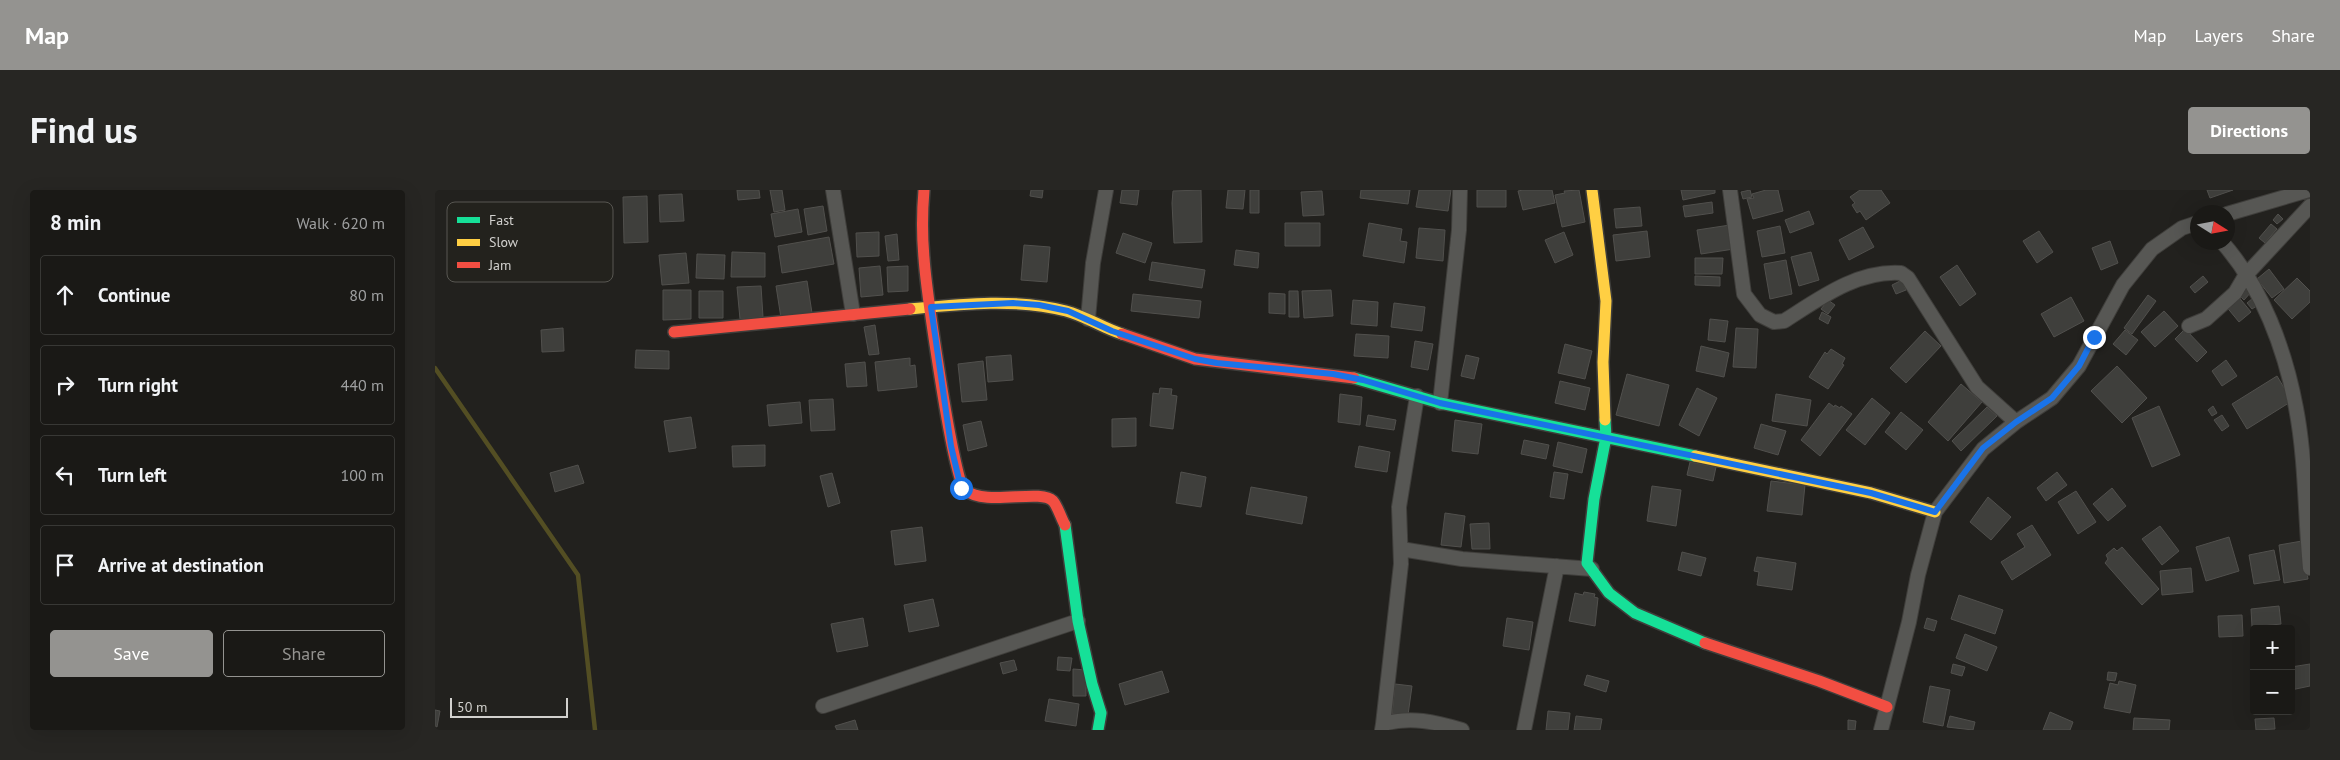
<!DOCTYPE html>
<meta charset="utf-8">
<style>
:root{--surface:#1a1916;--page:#272623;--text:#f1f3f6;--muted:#9fa0a1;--line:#383835;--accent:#949390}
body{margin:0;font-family:"PT Sans",sans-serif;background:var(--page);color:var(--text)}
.controls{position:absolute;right:15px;bottom:15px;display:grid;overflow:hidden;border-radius:5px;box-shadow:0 5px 20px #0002}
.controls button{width:45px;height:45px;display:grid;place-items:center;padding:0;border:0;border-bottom:1px solid var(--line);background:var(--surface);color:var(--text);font:25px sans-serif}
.compass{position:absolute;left:1755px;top:15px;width:45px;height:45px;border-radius:50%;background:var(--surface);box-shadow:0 5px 20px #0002;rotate:101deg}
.scale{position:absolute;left:15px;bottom:12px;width:118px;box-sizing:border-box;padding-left:5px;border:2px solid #d2d1ce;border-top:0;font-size:14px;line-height:18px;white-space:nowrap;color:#d2d1ce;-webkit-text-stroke:4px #23221d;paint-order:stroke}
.stop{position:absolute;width:15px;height:15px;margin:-11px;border:4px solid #1a73e8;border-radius:50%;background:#fff}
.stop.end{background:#1a73e8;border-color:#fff;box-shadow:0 1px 5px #0008}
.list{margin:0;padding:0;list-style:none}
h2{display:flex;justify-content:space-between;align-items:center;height:65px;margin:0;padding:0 20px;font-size:21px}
h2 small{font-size:16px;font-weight:400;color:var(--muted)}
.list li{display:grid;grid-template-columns:32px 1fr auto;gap:15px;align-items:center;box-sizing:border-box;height:80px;margin:0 10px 10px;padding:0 10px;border:1px solid var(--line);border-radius:5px}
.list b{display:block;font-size:19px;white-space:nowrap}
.list em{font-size:16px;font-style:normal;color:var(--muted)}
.actions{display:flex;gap:10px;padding:15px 20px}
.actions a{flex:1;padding:11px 0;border:1px solid var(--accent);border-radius:5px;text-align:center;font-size:18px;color:var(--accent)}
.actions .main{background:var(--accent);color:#fff}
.icon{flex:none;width:28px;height:28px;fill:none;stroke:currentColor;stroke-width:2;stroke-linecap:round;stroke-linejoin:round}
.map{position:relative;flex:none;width:1875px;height:540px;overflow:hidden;border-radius:5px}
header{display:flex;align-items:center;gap:30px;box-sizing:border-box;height:70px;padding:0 25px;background:var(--accent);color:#fff}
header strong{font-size:24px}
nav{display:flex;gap:28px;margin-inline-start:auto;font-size:18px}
.intro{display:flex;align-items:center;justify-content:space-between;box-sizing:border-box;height:120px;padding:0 30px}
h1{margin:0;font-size:35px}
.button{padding:12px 22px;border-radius:5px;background:var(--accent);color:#fff;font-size:18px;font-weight:700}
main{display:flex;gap:30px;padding:0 30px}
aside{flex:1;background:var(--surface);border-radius:5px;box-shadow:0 5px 20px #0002}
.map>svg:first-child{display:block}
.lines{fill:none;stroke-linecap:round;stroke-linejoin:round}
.stream{stroke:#534e23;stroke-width:4.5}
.building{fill:#3f3f3c;stroke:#51504d}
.street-casing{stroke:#3f3e3b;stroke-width:16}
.fast-casing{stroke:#3f3e3b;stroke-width:14}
.slow-casing{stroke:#3f3e3b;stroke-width:14}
.jam-casing{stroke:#3f3e3b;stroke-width:14}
.street{stroke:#575754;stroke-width:14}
.fast{stroke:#16e098;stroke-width:11}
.slow{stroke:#ffcf43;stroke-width:11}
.jam{stroke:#f24e42;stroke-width:11}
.route{stroke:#1a73e8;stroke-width:6}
.key{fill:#23221d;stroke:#585752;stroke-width:1}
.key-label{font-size:14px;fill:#d2d1ce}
</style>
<header>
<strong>Map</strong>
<nav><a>Map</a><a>Layers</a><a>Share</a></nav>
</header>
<div class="intro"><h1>Find us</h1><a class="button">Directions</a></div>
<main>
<aside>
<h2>8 min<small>Walk · 620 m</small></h2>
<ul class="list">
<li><svg class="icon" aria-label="ahead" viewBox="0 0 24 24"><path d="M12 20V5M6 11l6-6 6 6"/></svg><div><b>Continue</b></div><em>80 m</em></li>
<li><svg class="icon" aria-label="right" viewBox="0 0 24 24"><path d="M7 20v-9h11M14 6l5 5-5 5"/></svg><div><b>Turn right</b></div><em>440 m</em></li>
<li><svg class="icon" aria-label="left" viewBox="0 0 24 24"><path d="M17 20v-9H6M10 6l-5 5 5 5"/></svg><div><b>Turn left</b></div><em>100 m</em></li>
<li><svg class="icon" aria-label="arrive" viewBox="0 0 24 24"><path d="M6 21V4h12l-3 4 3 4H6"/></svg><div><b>Arrive at destination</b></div></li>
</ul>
<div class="actions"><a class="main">Save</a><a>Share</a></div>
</aside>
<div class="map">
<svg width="1875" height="540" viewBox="0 0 1875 540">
<rect width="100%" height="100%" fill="#22211e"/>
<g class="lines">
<path class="stream" d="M0,178L143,385L160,540"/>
</g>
<path class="building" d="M302,0H324L325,8L303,10Z
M335,0H347L350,20L339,22Z
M596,0H608L607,8L595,6Z
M687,0H704L702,15L685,13Z
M766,0L767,52L739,53L737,13L738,1Z
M793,0H810L808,19L791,18Z
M815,0H824V23H815Z
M926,0H975L973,14L925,8Z
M984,0H1016L1013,21L981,17Z
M1042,0H1071V17H1042Z
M1088,0H1117L1120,13L1088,20L1083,1Z
M1144,0L1150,32L1127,37L1120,5L1130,3L1129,1Z
M1246,0H1280V3L1248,10Z
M1315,0L1317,7L1308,9L1306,2Z
M1331,0H1343L1348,21L1318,29L1312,9L1319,8L1317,4Z
M1425,0H1446L1455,13L1431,30L1425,21L1422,23L1417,15L1420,13L1415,7Z
M1772,0H1798L1775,8Z
M887,1L889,25L868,26L866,2Z
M247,4L249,31L225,32L224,5Z
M212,6L213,52L189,53L188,7Z
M1277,12L1278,23L1250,27L1248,16Z
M388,16L392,41L373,45L369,19Z
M1205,17L1207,36L1181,38L1179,19Z
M363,19L367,42L340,47L336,24Z
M1374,21L1379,34L1355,43L1350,30Z
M1843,24L1848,29L1842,34L1838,30Z
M850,33H885V56H850Z
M934,33L967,39L965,51L972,52L969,73L928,66Z
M1836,34L1842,39L1830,53L1824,48Z
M1295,35L1299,59L1266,64L1262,40Z
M1345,36L1350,63L1327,67L1322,41Z
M1428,37L1439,57L1414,70L1404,50Z
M984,38L1010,40L1008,71L981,68Z
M1212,41L1215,67L1181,71L1178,45Z
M1604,41L1618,62L1602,73L1588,51Z
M444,42V66L422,67L421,43Z
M1129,42L1138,65L1120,73L1110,50Z
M688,43L717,53L710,73L681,63Z
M462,44L464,70L453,71L450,46Z
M394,47L399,74L347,83L343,56Z
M1675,51L1683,73L1666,80L1657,58Z
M589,55L615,57L612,92L586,90Z
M801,60L824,63L823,78L799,75Z
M297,62L330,63V87H296Z
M1376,62L1384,90L1364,96L1356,67Z
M251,63L254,93L227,95L224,65Z
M262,64L290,65L289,89L261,88Z
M1260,68H1288L1287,84H1260Z
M1351,70L1357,104L1335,109L1329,74Z
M717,72L770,80L767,98L714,90Z
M1522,75L1541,104L1525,116L1505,87Z
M445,76L448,105L426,107L424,78Z
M473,76V101L453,102L452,77Z
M1834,79L1849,99L1837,108L1822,89Z
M1260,86L1285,87V96L1260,95Z
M1768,86L1773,92L1760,103L1755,97Z
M1862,88L1875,101V112L1857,129L1839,110Z
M1467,90L1471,100L1461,104L1457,95Z
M372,91L377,123L346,128L341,96Z
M1811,95L1817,101L1809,110L1803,104Z
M326,96L328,127L305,129L302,97Z
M228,100H256V129L228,130Z
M896,100L898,126L869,128L867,101Z
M264,101H288V128H264Z
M854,101H863L864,127H854Z
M834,103L850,104V124L834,123Z
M698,104L766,111L764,128L696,121Z
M1713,105L1721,111L1697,144L1689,138Z
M1802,105L1816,122L1804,132L1790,115Z
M1636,107L1649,131L1619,147L1606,124Z
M1818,108L1823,115L1817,119L1812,113Z
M918,110L943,112L942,136L916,134Z
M1393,110L1400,115L1393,124L1386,119Z
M959,113L990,117L987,141L956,137Z
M1729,121L1743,136L1720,157L1706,142Z
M1387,122L1396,127L1393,134L1384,129Z
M1275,129L1293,131L1290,152L1273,150Z
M440,135L444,164L434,165L429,137Z
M128,138L129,161L107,162L106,140Z
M1301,138L1323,139L1321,178L1298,177Z
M1750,139L1772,162L1762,172L1740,149Z
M1690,140L1703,150L1691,165L1678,154Z
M1490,141L1506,156L1471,193L1455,178Z
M921,144L954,146L953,168L919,166Z
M980,151L998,154L993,180L976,177Z
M1130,154L1157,161L1150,189L1123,183Z
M1266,156L1294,163L1289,187L1261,181Z
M1396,159L1410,168L1407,174L1409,175L1393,199L1374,187L1390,162L1392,164Z
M201,160L234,161V179L200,178Z
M576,165L578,190L553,192L551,167Z
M1031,165L1044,168L1039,189L1026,186Z
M475,168V176L480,175L482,197L443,201L440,172Z
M1791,170L1802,186L1787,196L1777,181Z
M548,171L552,210L527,212L523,174Z
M430,172L432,196L412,197L410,174Z
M1682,176L1712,208L1687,233L1656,201Z
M1192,184L1234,195L1224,236L1181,225Z
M1842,186L1857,211L1812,239L1797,214Z
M1125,191L1155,198L1150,220L1120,213Z
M1526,194L1547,212L1513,251L1493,232Z
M725,198L737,199L736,205L742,206L738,239L715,236L718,203L724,204Z
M1262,198L1282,208L1264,246L1244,235Z
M905,204L927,207L925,235L903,232Z
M1341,204L1376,210L1372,236L1337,231Z
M1437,208L1455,223L1430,255L1411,240Z
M398,209L400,240L376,241L374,210Z
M365,212L367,233L334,236L332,215Z
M1394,213L1399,217L1400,215L1405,218L1406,216L1417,224L1385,266L1366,250Z
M1724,216L1745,265L1717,277L1697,228Z
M1778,216L1782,223L1777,226L1773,220Z
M1552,217L1562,226L1526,261L1517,251Z
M1466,222L1488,240L1471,260L1450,242Z
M933,225L961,230L959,240L931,236Z
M1787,225L1794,236L1787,241L1779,230Z
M256,227L261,258L234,262L229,231Z
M701,228V256L677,257V229Z
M1020,230L1047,234L1043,264L1017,261Z
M546,231L552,256L533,261L528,235Z
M1326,234L1351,241L1343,265L1319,258Z
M1089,250L1114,255L1111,269L1086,264Z
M1123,252L1152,259L1147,283L1118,276Z
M330,255V276L298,277L297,256Z
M924,256L955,262L952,282L920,277Z
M1255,272L1281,277L1278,291L1252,285Z
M143,275L149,293L120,302L115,283Z
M746,282L771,287L766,317L741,313Z
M1119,282L1133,284L1129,309L1115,307Z
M1622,282L1632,295L1611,311L1602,298Z
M397,283L405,313L393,317L385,286Z
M1336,291L1370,295L1367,325L1332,321Z
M1217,296L1246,300L1241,336L1212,331Z
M816,297L872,307L867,334L811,324Z
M1677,298L1691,316L1673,331L1658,314Z
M1641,301L1661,332L1643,344L1623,312Z
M1553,307L1576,327L1556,350L1535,332Z
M1010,323L1030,326L1026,357L1006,355Z
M1054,333L1055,359H1037L1035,334Z
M1597,335L1616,365L1577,390L1566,372L1590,357L1582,344Z
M1725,336L1744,361L1727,375L1707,349Z
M487,337L491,371L460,375L456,341Z
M1794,347L1804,381L1771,391L1761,357Z
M1867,351L1873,389L1849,393L1844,355Z
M1687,357L1724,399L1707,415L1670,373L1673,369L1671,365L1679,358L1682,361Z
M1839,360L1845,390L1819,394L1814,365Z
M1247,362L1271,368L1266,386L1243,380Z
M1322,367L1361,373L1357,400L1322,395L1324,382L1319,381Z
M1756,378L1758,402L1727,405L1725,381Z
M1149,402L1160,404L1159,407L1163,408L1160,436L1134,431L1140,403L1148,405Z
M1524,405L1568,420L1560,444L1516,429Z
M498,409L504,436L474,442L469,415Z
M1844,416L1846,434L1817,437L1816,419Z
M1807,425L1808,446L1784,447L1783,426Z
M428,428L433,456L402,462L396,434Z
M1072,428L1098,432L1094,460L1068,456Z
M1492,428L1502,431L1499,441L1489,438Z
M1530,444L1562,457L1552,481L1521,468Z
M623,467L637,468L635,481L622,480Z
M579,470L582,480L568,484L565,473Z
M1518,474L1530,477L1527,486L1516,483Z
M1875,474V496L1856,500V477Z
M638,479L651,480V506H638Z
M727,481L734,502L690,515L684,494Z
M1673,482L1682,483L1680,491L1672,490Z
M1152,485L1174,491L1171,502L1149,495Z
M1684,491L1701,495L1695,523L1669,518L1675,493L1683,495Z
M960,494L977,496L973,525L957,524Z
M1495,496L1515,500L1508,536L1488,532Z
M614,509L644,514L641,536L610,531Z
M0,520L5,521L2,537L0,536Z
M1113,521L1135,523L1133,540H1111Z
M1615,522L1638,532L1635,540H1608Z
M1141,526L1167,529L1165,540H1139Z
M1515,526L1540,532L1538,540L1512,537Z
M1699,528L1735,530L1734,540H1698Z
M1839,528L1840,539L1821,540L1820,529Z
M420,530L423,540H402L400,536Z
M1413,530L1421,531L1420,540H1413Z"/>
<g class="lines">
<g class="street-casing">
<path id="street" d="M398,0L418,124
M1295,0L1309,104L1325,125L1339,132L1349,131C1384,109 1422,80 1466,83L1473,88L1542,197L1581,232
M1792,24L1874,0
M1787,52C1827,97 1850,159 1861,218C1871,270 1870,325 1875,378
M653,129L658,73L671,0
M1754,136L1771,129L1800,103L1810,86L1875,16
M1005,213L1024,40L1025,0
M966,359L1027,369L1157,379
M388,516L643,431
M948,534L966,374L964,317L982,206
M947,540L948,534C976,526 1000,532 1027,540
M1089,540L1122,376
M1446,540L1474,432L1483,385L1500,322L1548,259L1581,232L1617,208L1644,176L1688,95L1717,59L1747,38L1762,33"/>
</g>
<g class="fast-casing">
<path id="fast" d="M919,188L1005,213L1260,266
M1170,230L1171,247L1159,309L1152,373L1174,403L1200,423L1270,453
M630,335L643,431L657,494L666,523L663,540"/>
</g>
<g class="slow-casing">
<path id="slow" d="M1157,0L1171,111L1168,172L1170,230
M475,119C526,114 581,108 631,121C650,126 668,138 687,144
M1260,266L1436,303L1500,322"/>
</g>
<g class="jam-casing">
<path id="jam" d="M489,0C487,23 487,46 489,68C491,96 518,291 530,300C551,317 605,298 618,311C623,317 626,328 630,335
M239,142L475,119
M687,144L760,169L919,188
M1270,453L1384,491L1452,517"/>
</g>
<use href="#street" class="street"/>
<use href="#fast" class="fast"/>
<use href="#slow" class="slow"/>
<use href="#jam" class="jam"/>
</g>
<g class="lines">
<path class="route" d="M526,298L516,256L496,117L578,113L604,115L633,121L677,141L760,169L782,173L898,184L928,190L1005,213L1436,303L1500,322L1548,258L1581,232L1617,208L1644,176L1659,147"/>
</g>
<rect x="12" y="12" width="166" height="80" rx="8" class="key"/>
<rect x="22" y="27" width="23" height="6" fill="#16e098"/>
<rect x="22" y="49" width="23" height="7" fill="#ffcf43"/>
<rect x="22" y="72" width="23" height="6" fill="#f24e42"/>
<g class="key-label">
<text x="54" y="35">Fast</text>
<text x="54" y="57">Slow</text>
<text x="54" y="80">Jam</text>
</g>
</svg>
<div class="controls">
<button>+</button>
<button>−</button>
</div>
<svg class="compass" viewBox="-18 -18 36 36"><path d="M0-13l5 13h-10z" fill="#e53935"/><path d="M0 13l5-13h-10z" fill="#9fa0a1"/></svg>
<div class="scale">50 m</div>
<div class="stop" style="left:526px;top:298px"></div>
<div class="stop end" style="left:1659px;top:147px"></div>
</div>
</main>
